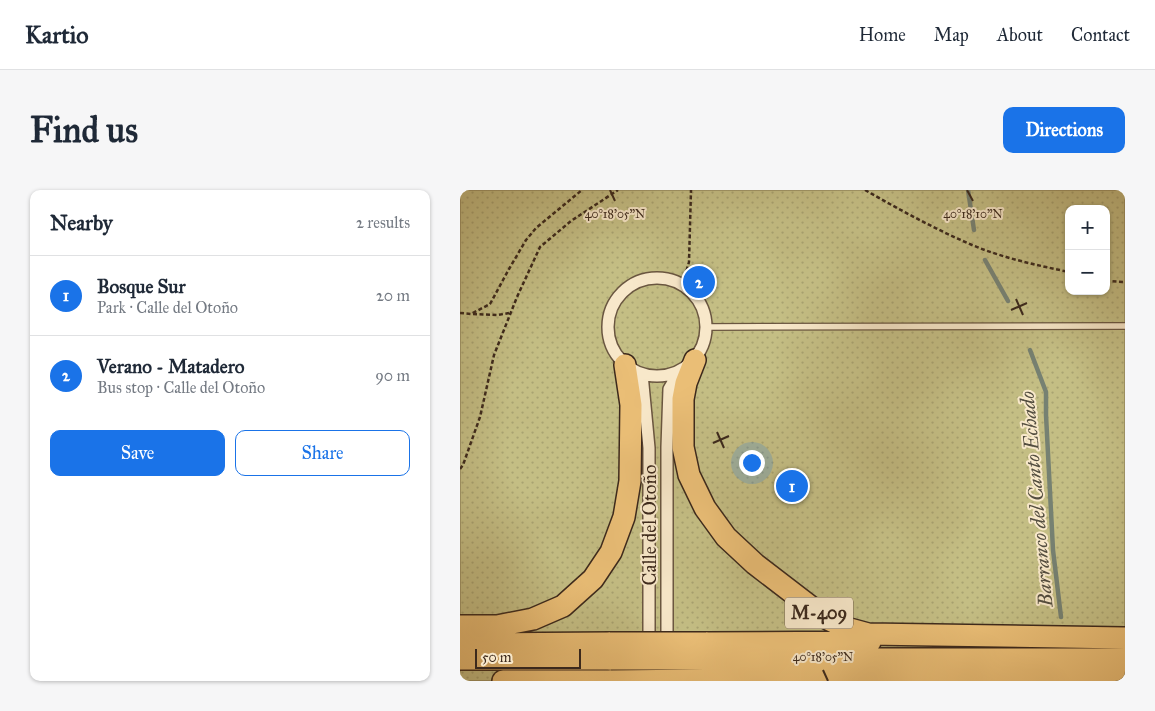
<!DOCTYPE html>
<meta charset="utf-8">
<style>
:root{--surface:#fff;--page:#f6f6f7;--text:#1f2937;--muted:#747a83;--line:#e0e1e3;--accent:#1a73e8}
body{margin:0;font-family:"IM FELL Great Primer",serif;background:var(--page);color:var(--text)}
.controls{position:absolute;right:15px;top:15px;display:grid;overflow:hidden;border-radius:10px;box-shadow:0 1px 4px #0004}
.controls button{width:45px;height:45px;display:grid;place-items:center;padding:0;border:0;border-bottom:1px solid var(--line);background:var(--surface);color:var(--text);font:25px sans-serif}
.scale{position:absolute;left:15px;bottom:12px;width:106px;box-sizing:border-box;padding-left:5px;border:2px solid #3c291c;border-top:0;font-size:14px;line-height:18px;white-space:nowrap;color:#3c291c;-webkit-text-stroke:4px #f8e8ca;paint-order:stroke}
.you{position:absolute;left:291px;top:272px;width:18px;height:18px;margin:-12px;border:4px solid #fff;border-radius:50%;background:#1a73e8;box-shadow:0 0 0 8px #1a73e833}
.badge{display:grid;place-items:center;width:32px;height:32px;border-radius:50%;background:var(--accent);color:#fff;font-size:16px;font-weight:700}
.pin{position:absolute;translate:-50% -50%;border:2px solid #fff;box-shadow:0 1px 5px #0006}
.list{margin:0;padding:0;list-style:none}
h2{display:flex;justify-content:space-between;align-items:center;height:65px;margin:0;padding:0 20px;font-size:21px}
h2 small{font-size:16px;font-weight:400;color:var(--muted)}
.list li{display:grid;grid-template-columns:32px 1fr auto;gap:15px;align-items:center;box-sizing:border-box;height:80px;padding:0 20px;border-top:1px solid var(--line)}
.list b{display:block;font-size:19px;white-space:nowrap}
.list p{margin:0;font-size:16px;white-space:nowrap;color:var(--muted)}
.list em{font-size:16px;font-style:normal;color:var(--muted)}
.actions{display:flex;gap:10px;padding:15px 20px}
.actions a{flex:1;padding:11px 0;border:1px solid var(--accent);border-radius:10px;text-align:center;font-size:18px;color:var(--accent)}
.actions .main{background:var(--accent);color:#fff}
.map{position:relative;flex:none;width:665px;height:491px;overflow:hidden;border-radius:10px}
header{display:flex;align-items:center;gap:30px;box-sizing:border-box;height:70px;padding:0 25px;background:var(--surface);border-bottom:1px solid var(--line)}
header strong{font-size:24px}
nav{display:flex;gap:28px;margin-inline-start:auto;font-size:18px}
.intro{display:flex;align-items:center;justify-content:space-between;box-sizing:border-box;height:120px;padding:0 30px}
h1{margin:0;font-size:35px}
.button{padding:12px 22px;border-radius:10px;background:var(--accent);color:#fff;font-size:18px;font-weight:700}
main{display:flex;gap:30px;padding:0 30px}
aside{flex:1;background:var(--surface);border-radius:10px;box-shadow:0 1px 4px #0004}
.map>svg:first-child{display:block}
.park{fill:url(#park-dots);stroke:#807450;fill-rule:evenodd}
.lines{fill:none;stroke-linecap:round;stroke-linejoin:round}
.stream{stroke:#768172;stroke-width:4.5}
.lane-casing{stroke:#6a5640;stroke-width:8}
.street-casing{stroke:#6a5640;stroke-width:14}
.highway-casing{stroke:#3c291c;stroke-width:24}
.path{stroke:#3c291c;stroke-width:2.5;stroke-dasharray:4 2.5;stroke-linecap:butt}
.lane{stroke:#f8e8ca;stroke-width:5.5}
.street{stroke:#f8e8ca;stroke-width:11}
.highway{stroke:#eabe76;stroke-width:21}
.highway-bridge-casing{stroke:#3c291c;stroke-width:24;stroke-linecap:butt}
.highway-bridge{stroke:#eabe76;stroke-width:21}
.ticks{fill:none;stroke:#3c291c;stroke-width:2}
.labels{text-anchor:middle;stroke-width:4;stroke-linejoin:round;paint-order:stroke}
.shield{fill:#f8e8ca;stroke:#746250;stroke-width:1}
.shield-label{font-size:18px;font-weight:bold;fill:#3c291c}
.street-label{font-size:19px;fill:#3c291c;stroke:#f8e8ca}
.water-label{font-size:20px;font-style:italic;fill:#544e40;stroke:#f8e8ca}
.ticks-label{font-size:12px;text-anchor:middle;fill:#3c291c;stroke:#f8e8ca;stroke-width:4;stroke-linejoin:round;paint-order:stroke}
</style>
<header>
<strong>Kartio</strong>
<nav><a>Home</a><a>Map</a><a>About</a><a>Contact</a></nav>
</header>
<div class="intro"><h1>Find us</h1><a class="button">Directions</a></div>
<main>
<aside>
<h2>Nearby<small>2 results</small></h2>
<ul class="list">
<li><span class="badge">1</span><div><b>Bosque Sur</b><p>Park · Calle del Otoño</p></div><em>20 m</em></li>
<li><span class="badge">2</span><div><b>Verano - Matadero</b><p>Bus stop · Calle del Otoño</p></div><em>90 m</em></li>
</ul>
<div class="actions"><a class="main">Save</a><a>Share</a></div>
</aside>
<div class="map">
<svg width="665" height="491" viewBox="0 0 665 491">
<defs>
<pattern id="park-dots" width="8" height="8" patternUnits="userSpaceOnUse" patternTransform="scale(1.25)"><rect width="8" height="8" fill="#c4be84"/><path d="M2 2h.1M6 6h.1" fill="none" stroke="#a9a371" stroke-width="1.8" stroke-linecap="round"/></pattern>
</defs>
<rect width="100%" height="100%" fill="#f4dbad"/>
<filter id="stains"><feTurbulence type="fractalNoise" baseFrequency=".004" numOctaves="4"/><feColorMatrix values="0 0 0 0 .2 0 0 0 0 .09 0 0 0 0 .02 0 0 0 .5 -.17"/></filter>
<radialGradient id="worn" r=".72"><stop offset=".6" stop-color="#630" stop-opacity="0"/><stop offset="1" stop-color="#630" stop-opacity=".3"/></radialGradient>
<path class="park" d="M0,0H665V491H0ZM609,19H646V101H609Z"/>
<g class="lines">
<path class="stream" d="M508,0L514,40
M525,70L548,111
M570,160L586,202V225L593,360L601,427"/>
<g class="lane-casing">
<path id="lane" d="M247,137L665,136"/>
</g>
<g class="street-casing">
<path id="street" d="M148 137a49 49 0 1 1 98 0a49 49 0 1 1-98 0Z
M182,184L189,258V457
M207,458V257L209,199L219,182"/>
</g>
<g class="highway-casing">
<path id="highway" d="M235,170L226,193L223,209V257L229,285L245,318L266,347L295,374L364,427L386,438L408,444L665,448
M0,436H37L73,429L103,416L133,389L151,362L164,327L170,291L171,215L165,175
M246,453L410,452
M0,454L150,453
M0,469H151
M245,469H665
M245,490L519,489L665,490
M43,491H151"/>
</g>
<path class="path" d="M405,0C440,20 475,39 512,55C543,68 576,75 609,82
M646,91L665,92
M223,93L229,72L231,0
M0,123L11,124L30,114L49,79L66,50L76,38L122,0
M13,124L38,125L49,123
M0,279L3,275L20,227L34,165L57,107L80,57L111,31L158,0"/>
<use href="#lane" class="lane"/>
<use href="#street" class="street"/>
<use href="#highway" class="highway"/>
<g class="highway-bridge-casing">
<path id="highway-bridge" d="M150,453H246
M151,469H245
M151,491L245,490"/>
</g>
<use href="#highway-bridge" class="highway-bridge"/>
</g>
<path class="ticks" d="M150,0L155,11M507,0L513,11M556,109L563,125M551,120L567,113M257,242L264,258M253,253L269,246M363,480L368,491"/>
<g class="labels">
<rect class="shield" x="325" y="407.5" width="68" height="31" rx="4"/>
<g class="shield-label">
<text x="359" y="429">M-409</text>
</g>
<g class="street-label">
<text transform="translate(189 335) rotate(-90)" y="7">Calle del Otoño</text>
</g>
<g class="water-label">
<text transform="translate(576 309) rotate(-95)" y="7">Barranco del Canto Echado</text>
</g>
</g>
<g class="ticks-label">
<text x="155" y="28">40°18'05"N</text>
<text x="513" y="28">40°18'10"N</text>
<text x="363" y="471">40°18'05"N</text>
</g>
<rect width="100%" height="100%" filter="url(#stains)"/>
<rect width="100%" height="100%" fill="url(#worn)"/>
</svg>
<div class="controls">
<button>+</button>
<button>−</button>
</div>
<div class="scale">50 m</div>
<div class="you"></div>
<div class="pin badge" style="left:332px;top:296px">1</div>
<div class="pin badge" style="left:239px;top:92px">2</div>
</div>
</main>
